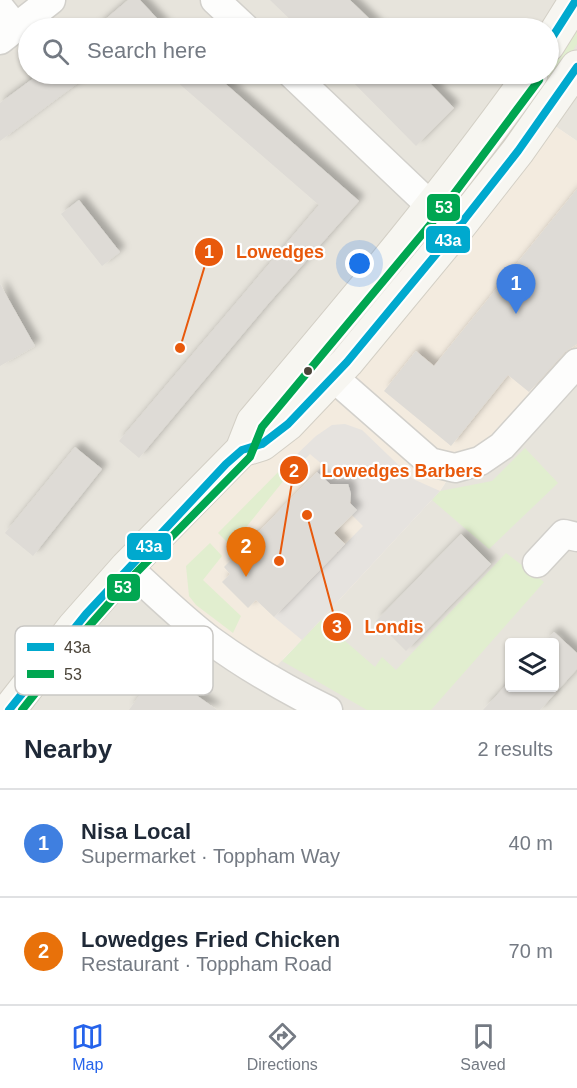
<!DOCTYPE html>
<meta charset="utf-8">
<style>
:root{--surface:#fff;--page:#f6f6f7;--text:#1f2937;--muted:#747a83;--line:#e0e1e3;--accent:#2563eb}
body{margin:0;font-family:Helvetica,sans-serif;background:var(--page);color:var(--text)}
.controls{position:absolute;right:18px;bottom:18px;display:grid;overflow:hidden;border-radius:6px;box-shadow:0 2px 4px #0004}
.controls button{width:54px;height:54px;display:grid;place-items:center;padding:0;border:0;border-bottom:2px solid var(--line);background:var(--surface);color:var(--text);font:30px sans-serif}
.you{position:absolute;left:360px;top:264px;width:21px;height:21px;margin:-15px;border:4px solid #fff;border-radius:50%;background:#1a73e8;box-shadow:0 0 0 9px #1a73e833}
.badge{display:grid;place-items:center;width:39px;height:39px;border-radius:50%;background:var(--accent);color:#fff;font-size:20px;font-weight:700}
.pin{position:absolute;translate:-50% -50px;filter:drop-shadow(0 2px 3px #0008)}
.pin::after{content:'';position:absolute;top:32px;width:21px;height:18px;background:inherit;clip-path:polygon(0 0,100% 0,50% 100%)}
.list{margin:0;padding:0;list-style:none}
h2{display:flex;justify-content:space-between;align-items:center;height:78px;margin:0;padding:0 24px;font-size:26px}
h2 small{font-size:20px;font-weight:400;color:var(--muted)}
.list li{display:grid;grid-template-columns:39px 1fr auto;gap:18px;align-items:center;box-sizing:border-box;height:108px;padding:0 24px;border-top:2px solid var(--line)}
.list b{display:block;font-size:22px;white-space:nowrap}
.list p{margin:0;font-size:20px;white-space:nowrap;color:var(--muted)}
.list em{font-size:20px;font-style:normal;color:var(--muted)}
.icon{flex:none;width:33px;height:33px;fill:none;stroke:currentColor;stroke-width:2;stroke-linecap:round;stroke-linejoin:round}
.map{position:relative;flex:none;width:577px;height:710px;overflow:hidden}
.search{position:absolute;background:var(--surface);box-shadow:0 2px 4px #0004;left:18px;right:18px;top:18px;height:66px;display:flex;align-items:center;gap:15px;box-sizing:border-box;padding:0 21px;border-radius:33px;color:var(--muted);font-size:22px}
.sheet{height:294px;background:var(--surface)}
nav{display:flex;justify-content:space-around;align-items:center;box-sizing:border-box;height:84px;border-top:2px solid var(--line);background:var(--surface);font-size:16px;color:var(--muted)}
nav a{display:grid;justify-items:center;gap:3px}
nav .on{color:var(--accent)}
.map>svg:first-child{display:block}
.residential{fill:#e7e4dc;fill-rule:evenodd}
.commercial{fill:#f3ebdf}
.green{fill:#e1eecf}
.parking{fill:#e6e3df}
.building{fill:#dedbd6;filter:url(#shadow)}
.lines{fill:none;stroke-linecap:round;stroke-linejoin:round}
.street-casing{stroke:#d2d0cb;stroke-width:31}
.secondary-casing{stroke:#d3cfc5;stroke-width:35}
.street{stroke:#fdfdfc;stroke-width:28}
.secondary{stroke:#f7f6f1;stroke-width:33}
.bus-1-casing{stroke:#fff;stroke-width:12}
.bus-2-casing{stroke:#fff;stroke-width:12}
.bus-1{stroke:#00a9ce;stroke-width:8}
.bus-2{stroke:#00a651;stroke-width:8}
.bus-dot{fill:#4b4439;stroke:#fff;stroke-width:2}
.key{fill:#fff;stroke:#c9c7c4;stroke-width:1.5}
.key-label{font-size:16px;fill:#4b4439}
.leader{fill:none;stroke:#e8590c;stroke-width:2}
.callout-dot{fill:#e8590c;stroke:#fff;stroke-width:2}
.mark-label{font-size:18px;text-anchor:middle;font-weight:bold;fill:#fff}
.callout-label{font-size:18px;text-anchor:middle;font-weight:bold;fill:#e8590c;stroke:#fff;stroke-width:4.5;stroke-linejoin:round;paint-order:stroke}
.line-badge{stroke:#fff;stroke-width:2}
.badge-label{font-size:16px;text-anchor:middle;font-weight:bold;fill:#fff}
</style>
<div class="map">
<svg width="577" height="710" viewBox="0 0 577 710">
<defs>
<filter id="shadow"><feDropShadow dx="5.5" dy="-5.5" stdDeviation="3" flood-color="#0004"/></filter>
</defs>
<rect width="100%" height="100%" fill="#f4f2ee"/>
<path class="residential" d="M0,0H577V141L543,118L282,661L440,491L455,468L577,363V710H0ZM28,28H548V74H28ZM510,642H554V688H510Z"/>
<path class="commercial" d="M542,117L577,141V363L455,468L440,491L321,620L266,677L127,567L262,444Z"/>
<path class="green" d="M577,27V44L551,85L543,80Z
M525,448L558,483L489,549L432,500L440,491L492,481Z
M291,459L297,464L231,546L218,533Z
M210,543L222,556L203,580L241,616L233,633L196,605L189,596L186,566Z
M506,553L544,582L431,710H367L282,661L321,620L375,667L382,657L396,670Z"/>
<path class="parking" d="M345,424L362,430L413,479L440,491L302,640L274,617L363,526L352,515L349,488L344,484L332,486L317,472L323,465L310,454L301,463L294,457L316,436L332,425Z"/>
<path class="building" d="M128,0H140L166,28H95Z
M270,0H350L379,28H299Z
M39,74H90L0,141V103Z
M168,74H207L215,83L219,78L359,201L268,304L139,458L119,441L319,205Z
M345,74H421L454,108L416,146Z
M577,189V344L565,352L529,392L508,375L451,446L384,391L416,351L434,366Z
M79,200L120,252L102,266L61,214Z
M0,284L35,346L0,366Z
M75,447L102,469L33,556L5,533Z
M317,472L330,484H348L351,494L350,503L357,510L334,533L345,544L274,617L256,600L248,608L222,582L230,574L224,567Z
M461,534L491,564L406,651L376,621Z
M554,632L577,653V669L540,710H483L510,681V687H555V642H544Z
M159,668L217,710H129Z"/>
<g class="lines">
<g class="street-casing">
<path id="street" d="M215,0L245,28
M0,8L16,28
M0,40L51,0
M292,74L456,230
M317,363L430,462L455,468L480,461L502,446L577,363
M537,563L564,534L577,537
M127,567C154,591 181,618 210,640C247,667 287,690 328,710"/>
</g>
<g class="secondary-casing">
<path id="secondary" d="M548,45L576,0
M242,450L262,444L288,424L347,362L456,230L518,151L577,67
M9,710L74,627L127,567L242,450L253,422C349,308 445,195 531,74"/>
</g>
<use href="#street" class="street"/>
<use href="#secondary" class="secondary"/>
<g class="bus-1-casing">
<path id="bus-1" d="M548,44L576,0
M9,710L86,614L226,464L242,450L262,444L288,424L347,362L456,230L518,151L577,67"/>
</g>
<g class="bus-2-casing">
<path id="bus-2" d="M22,710L82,634L135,574L250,457L262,427L439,214L539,80"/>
</g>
<use href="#bus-1" class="bus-1"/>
<use href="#bus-2" class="bus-2"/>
</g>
<circle class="bus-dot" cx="308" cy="371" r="5"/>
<rect x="15" y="626" width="198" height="69" rx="9" class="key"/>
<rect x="27" y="643" width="27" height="8" fill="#00a9ce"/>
<rect x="27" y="670" width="27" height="8" fill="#00a651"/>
<g class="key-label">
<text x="64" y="653">43a</text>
<text x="64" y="680">53</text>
</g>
<path class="leader" d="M180 348L209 252M279 561L294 470M307 515L337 627"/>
<g class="callout-dot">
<circle cx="180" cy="348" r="6"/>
<circle cx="279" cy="561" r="6"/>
<circle cx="307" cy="515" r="6"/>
<circle cx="209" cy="252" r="15"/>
<circle cx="294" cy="470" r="15"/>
<circle cx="337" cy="627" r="15"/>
</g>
<g class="mark-label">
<text x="209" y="258">1</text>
<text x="294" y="477">2</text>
<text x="337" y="633">3</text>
</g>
<g class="callout-label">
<text x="280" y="258">Lowedges</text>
<text x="402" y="477">Lowedges Barbers</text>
<text x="394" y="633">Londis</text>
</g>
<g class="line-badge">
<rect x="426" y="193" width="35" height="29" rx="6" fill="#00a651"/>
<rect x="425" y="225" width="46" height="29" rx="6" fill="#00a9ce"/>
<rect x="126" y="532" width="46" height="29" rx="6" fill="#00a9ce"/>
<rect x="106" y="573" width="35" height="29" rx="6" fill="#00a651"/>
</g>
<g class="badge-label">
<text x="444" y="213">53</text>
<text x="448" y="246">43a</text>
<text x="149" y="552">43a</text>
<text x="123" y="593">53</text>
</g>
</svg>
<div class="controls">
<button><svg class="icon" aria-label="layers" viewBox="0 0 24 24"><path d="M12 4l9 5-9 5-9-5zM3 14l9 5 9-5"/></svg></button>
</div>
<div class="you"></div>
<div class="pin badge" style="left:516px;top:314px;background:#3f7fe0">1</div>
<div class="pin badge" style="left:246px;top:577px;background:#e8710a">2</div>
<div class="search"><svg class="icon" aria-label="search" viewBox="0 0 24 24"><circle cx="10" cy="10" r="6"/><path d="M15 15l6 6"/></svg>Search here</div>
</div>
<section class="sheet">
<h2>Nearby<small>2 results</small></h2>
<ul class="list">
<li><span class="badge" style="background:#3f7fe0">1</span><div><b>Nisa Local</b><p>Supermarket · Toppham Way</p></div><em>40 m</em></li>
<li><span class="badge" style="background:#e8710a">2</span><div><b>Lowedges Fried Chicken</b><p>Restaurant · Toppham Road</p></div><em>70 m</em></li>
</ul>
</section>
<nav>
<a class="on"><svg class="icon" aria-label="map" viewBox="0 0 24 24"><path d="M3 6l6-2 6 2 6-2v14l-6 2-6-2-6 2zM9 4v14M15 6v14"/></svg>Map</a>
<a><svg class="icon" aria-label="directions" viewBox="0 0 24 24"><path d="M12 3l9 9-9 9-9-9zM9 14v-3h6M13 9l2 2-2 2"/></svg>Directions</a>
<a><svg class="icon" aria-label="saved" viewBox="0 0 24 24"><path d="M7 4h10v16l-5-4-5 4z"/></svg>Saved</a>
</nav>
